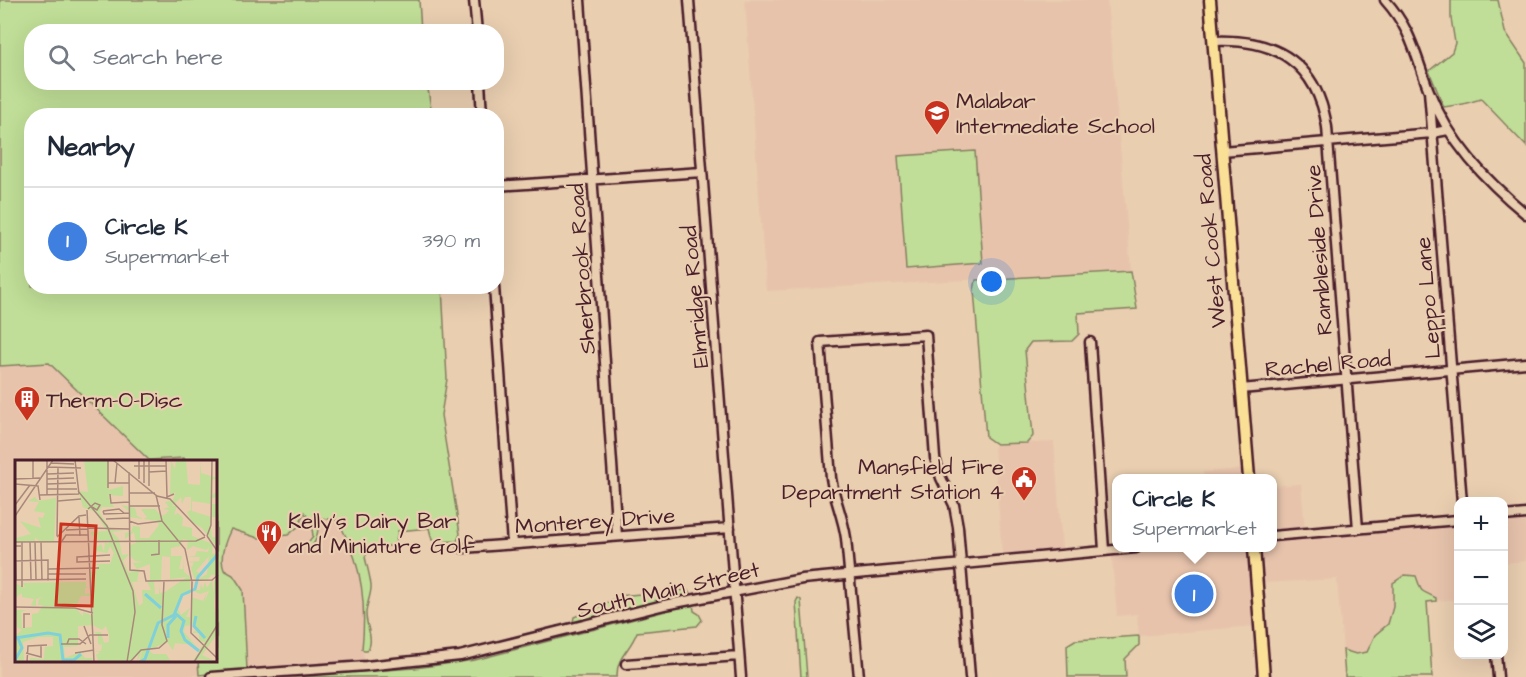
<!DOCTYPE html>
<meta charset="utf-8">
<style>
:root{--surface:#fff;--page:#f2f2f3;--text:#1f2937;--muted:#747a83;--line:#e0e1e3;--accent:#0b8043}
body{margin:0;font-family:"Architects Daughter",sans-serif;background:var(--page);color:var(--text)}
.controls{position:absolute;right:18px;bottom:18px;display:grid;overflow:hidden;border-radius:12px;box-shadow:0 6px 24px #0002}
.controls button{width:54px;height:54px;display:grid;place-items:center;padding:0;border:0;border-bottom:2px solid var(--line);background:var(--surface);color:var(--text);font:30px sans-serif}
.you{position:absolute;left:992px;top:282px;width:21px;height:21px;margin:-15px;border:4px solid #fff;border-radius:50%;background:#1a73e8;box-shadow:0 0 0 9px #1a73e833}
.badge{display:grid;place-items:center;width:39px;height:39px;border-radius:50%;background:var(--accent);color:#fff;font-size:20px;font-weight:700}
.pin{position:absolute;translate:-50% -50%;border:3px solid #fff;box-shadow:0 2px 6px #0006}
.popup{position:absolute;left:1112px;top:474px;width:165px;height:78px;box-sizing:border-box;display:grid;place-content:center;border-radius:12px;background:var(--surface);filter:drop-shadow(0 2px 4px #0005);font-size:20px;white-space:nowrap;color:var(--muted)}
.popup b{font-size:22px;color:var(--text)}
.popup::after{content:'';position:absolute;left:50%;top:100%;margin-left:-12px;border:12px solid transparent;border-top-color:var(--surface)}
.list{margin:0;padding:0;list-style:none}
h2{display:flex;justify-content:space-between;align-items:center;height:78px;margin:0;padding:0 24px;font-size:26px}
h2 small{font-size:20px;font-weight:400;color:var(--muted)}
.list li{display:grid;grid-template-columns:39px 1fr auto;gap:18px;align-items:center;box-sizing:border-box;height:108px;padding:0 24px;border-top:2px solid var(--line)}
.list b{display:block;font-size:22px;white-space:nowrap}
.list p{margin:0;font-size:20px;white-space:nowrap;color:var(--muted)}
.list em{font-size:20px;font-style:normal;color:var(--muted)}
.icon{flex:none;width:33px;height:33px;fill:none;stroke:currentColor;stroke-width:2;stroke-linecap:round;stroke-linejoin:round}
.map{position:relative;flex:none;width:1526px;height:677px;overflow:hidden}
.search{position:absolute;background:var(--surface);box-shadow:0 6px 24px #0002;left:24px;top:24px;width:480px;height:66px;display:flex;align-items:center;gap:15px;box-sizing:border-box;padding:0 21px;border-radius:24px;color:var(--muted);font-size:22px}
.panel{position:absolute;background:var(--surface);box-shadow:0 6px 24px #0002;left:24px;top:108px;width:480px;height:186px;border-radius:24px}
.map>svg:first-child{display:block}
.built{fill:#e7c3ac}
.green{fill:#c0de97;stroke:#857e61;stroke-width:1.5}
.lines{fill:none;stroke-linecap:round;stroke-linejoin:round}
.minor-casing{stroke:#4a1f2b;stroke-width:13}
.major-casing{stroke:#4a1f2b;stroke-width:15}
.minor{stroke:#e9ceb0;stroke-width:8}
.major{stroke:#fadf96;stroke-width:10}
.labels{text-anchor:middle;stroke-width:4.5;stroke-linejoin:round;paint-order:stroke}
.poi-label{font-size:22px;fill:#4a1f2b;stroke:#e9ceb0;text-anchor:start}
.street-label{font-size:22px;fill:#4a1f2b;stroke:#e9ceb0}
.inset-river{fill:none;stroke:#80d0da;stroke-width:3}
.inset-road{fill:none;stroke:#a9887b;stroke-width:1.5}
.view{fill:#c8321e;fill-opacity:0.15;stroke:#c8321e;stroke-width:3}
.inset-edge{fill:none;stroke:#4a1f2b;stroke-width:3}
</style>
<div class="map">
<svg width="1526" height="677" viewBox="0 0 1526 677">
<rect width="100%" height="100%" fill="#e9ceb0"/>
<filter id="ink" filterUnits="userSpaceOnUse"><feTurbulence type="fractalNoise" baseFrequency=".0167" numOctaves="2"/><feDisplacementMap in="SourceGraphic" scale="12" xChannelSelector="R" yChannelSelector="G"/><feConvolveMatrix kernelMatrix="1 2 1 2 8 2 1 2 1" color-interpolation-filters="sRGB"/></filter>
<g filter="url(#ink)">
<path class="built" d="M745,0H1107L1131,271L766,291Z
M49,363L149,460L185,458V461H16V660L198,661L199,675L168,677H0V366Z
M1054,442L1062,549L1002,554L994,445Z
M1248,469L1249,478H1204L1203,472Z
M1301,484L1305,531L1458,518V599L1436,601L1435,597L1423,593L1419,588L1418,579L1393,583V607L1388,624L1375,635L1367,652L1356,654L1343,650L1337,579L1262,583L1265,625L1139,636L1137,614L1117,616L1111,549L1272,548V486Z
M304,512L311,521L313,536L307,545L317,538L320,518L338,520L355,558L362,584L364,631L362,649L365,662L247,670L243,590L233,575L224,570L221,562L227,538L232,529L242,532Z
M1526,513V561L1504,563V514Z"/>
<path class="green" d="M0,0H419L421,31L32,32V82L427,83L432,115L32,116V286L442,287L447,379L441,415L460,534L457,541L436,542L432,540L429,528L398,531L396,542L391,546H380L367,553L365,557C367,566 370,576 371,585C372,594 366,604 366,614C366,627 375,640 367,651H364L362,649C365,620 364,587 355,559C351,546 344,533 338,520L320,518C317,529 319,542 308,549L307,544L313,536L311,521L304,512L299,526L288,535L258,538L231,529C225,541 219,557 224,570L233,575L243,590L247,670L199,675L198,661L216,660V461H185L184,458L149,460L49,363L0,366Z
M1451,0H1498L1505,32L1526,63V146L1481,99L1463,104L1444,107L1429,71L1452,52L1455,43L1451,18Z
M975,151L983,263L906,269L898,156Z
M1131,271L1137,309L1078,313L1079,334L1072,341L1031,342L1025,350L1033,436L1027,443L996,444L986,437L974,290L976,280Z
M1405,575L1416,576C1423,595 1418,588 1436,598V601L1427,602L1432,677H1345L1343,650L1356,654L1367,652L1375,635L1388,624L1393,607V583Z
M687,590L693,595L572,627L574,617L609,602L618,596Z
M798,598L801,600L807,677H801L796,602Z
M693,604L694,611L699,614L702,620L697,626L637,632C630,651 616,657 617,677H281L415,668L475,660Z
M1139,636V645L1125,659L1126,677H1068L1067,645L1075,640Z"/>
<g class="lines">
<g class="minor-casing">
<path id="minor" d="M474,0L477,32
M580,0L617,536
M689,0L741,677
M1385,0C1412,30 1415,55 1429,91C1449,142 1485,180 1526,214
M1213,41C1276,38 1317,63 1327,127L1358,529
M480,82L482,116
M1429,91L1462,502
M1222,151L1432,133L1448,130
M496,186L702,172
M494,286L512,544
M1090,342L1104,550
M1241,389L1526,363
M1504,516L1526,514
M1272,536L1458,520
M463,548L730,528
M1496,654L1498,677
M626,664L739,656
M211,677L366,666L460,656L664,605L802,579L1136,548
M859,677L846,538C843,517 834,498 831,478L820,342L926,335L935,458L941,478L954,505L958,527L970,677"/>
</g>
<g class="major-casing">
<path id="major" d="M1210,0L1249,478
M1254,548L1264,677"/>
</g>
<use href="#minor" class="minor"/>
<use href="#major" class="major"/>
</g>
</g>
<defs>
<g id="school-pin" transform="scale(1.35)"><path d="M0 17L-7.5 6A9.5 9.5 0 1 1 7.5 6Z" fill="#c8321e" stroke="#e9ceb0"/><path d="M0-5L7-2L0 1L-7-2ZM-4 1L0 2.5L4 1V4Q0 6-4 4Z" fill="#fff"/></g>
<g id="building-pin" transform="scale(1.35)"><path d="M0 17L-7.5 6A9.5 9.5 0 1 1 7.5 6Z" fill="#c8321e" stroke="#e9ceb0"/><path d="M-4-6H4V6H1V3H-1V6H-4ZM-2.5-4.3h1.7v1.8h-1.7ZM.8-4.3h1.7v1.8H.8ZM-2.5-1h1.7V.8h-1.7ZM.8-1h1.7V.8H.8Z" fill="#fff"/></g>
<g id="civic-pin" transform="scale(1.35)"><path d="M0 17L-7.5 6A9.5 9.5 0 1 1 7.5 6Z" fill="#c8321e" stroke="#e9ceb0"/><path d="M-.6-6.5H3V-4.5H.6V-3L4-1V1h2V6H-6V1h2V-1L-.6-3ZM-1.2 2.5V6h2.4V2.5Z" fill="#fff"/></g>
<g id="restaurant-pin" transform="scale(1.35)"><path d="M0 17L-7.5 6A9.5 9.5 0 1 1 7.5 6Z" fill="#c8321e" stroke="#e9ceb0"/><path d="M-5-6h1v4h1v-4h1v4h1v-4h1v5L-1.5 .5V6h-2V.5L-5-1ZM5-6V6H3V1.5H1.5Q1.5-4 5-6Z" fill="#fff"/></g>
</defs>
<g fill-rule="evenodd">
<use href="#school-pin" x="937" y="113"/>
<use href="#building-pin" x="27" y="399"/>
<use href="#civic-pin" x="1024" y="479"/>
<use href="#restaurant-pin" x="269" y="533"/>
</g>
<g class="labels">
<g class="poi-label">
<text x="956" y="108">Malabar<tspan x="956" dy="25">Intermediate School</tspan></text>
<text x="46" y="407">Therm-O-Disc</text>
<text x="1004" y="474" text-anchor="end">Mansfield Fire<tspan x="1004" dy="25">Department Station 4</tspan></text>
<text x="288" y="528">Kelly's Dairy Bar<tspan x="288" dy="25">and Miniature Golf</tspan></text>
</g>
<g class="street-label">
<text transform="translate(1210 241) rotate(-95)" y="8">West Cook Road</text>
<text transform="translate(1318 250) rotate(-94)" y="8">Rambleside Drive</text>
<text transform="translate(581 269) rotate(-94)" y="8">Sherbrook Road</text>
<text transform="translate(694 297) rotate(-95)" y="8">Elmridge Road</text>
<text transform="translate(1427 298) rotate(-95)" y="8">Leppo Lane</text>
<text transform="translate(1328 363) rotate(-5)" y="8">Rachel Road</text>
<text transform="translate(595 520) rotate(-4)" y="8">Monterey Drive</text>
<text transform="translate(668 589) rotate(-13)" y="8">South Main Street</text>
</g>
</g>
<g transform="translate(15 460)">
<rect width="202" height="202" fill="#e9ceb0"/>
<path d="M69,0H93L94,30L108,26V36L93,35L99,47H87L84,52L96,70H110L97,72L104,79L107,95L115,94V85L121,83L119,72L110,79V73L116,72L118,66L125,67V78H134L144,65L143,61L115,57L114,51L106,45L120,48L122,56L129,59L132,57L126,49H140L146,56L151,54L154,50L148,49L154,47L150,42L158,40L161,32L155,36L156,1L160,9L161,0H171L173,24L185,25V1L186,13L202,18L197,20V35L202,32L203,37L197,38V44H202V64V57H196V67L197,77H202V87L187,68L177,62L172,52L176,50V37H170L167,44L166,37L157,46H162L159,55L163,53L168,58L167,66L177,68V76L198,84L197,94L202,93V117L197,114L193,119H183L192,114L194,96L181,111L184,113L180,120L176,108L179,103L174,102L184,101L185,97H172L180,96L182,91L193,92L194,87L191,90L178,86L172,90L173,80L168,79L165,86L156,88V96H167L164,109H168V99L169,112L175,117V134L168,135L163,149L166,155L175,148L171,157H175L176,165L170,166L169,172L184,190L190,182L184,181V173H177L181,170L177,164L176,137L188,141L192,132L189,143L194,131L185,134L177,130H185L186,124L188,129L190,122L192,128L197,120L199,134V120H202L199,143L202,174L187,195L202,202L185,199L177,202L184,192L179,185L160,183L158,190L152,182L134,190L138,194H151L156,202H124L128,189L122,202L123,194L116,202H84L81,195L85,192L80,191H86L87,185L83,184V175L79,172H86L89,183L94,182V175L91,166L87,170L78,165L63,166V186L49,187L50,198L65,192L70,198H78L76,202H15V198L29,199L30,187L38,186V177H23L8,182L9,202H0V176L7,170L2,167L1,150H11L6,152L7,168L17,167V154L23,153L28,145H23L24,139L28,137L21,139V146L16,145L19,139L7,137V133L0,138V123L10,128L8,123L71,122V127H77L70,128V134L77,133V121L74,110L79,114L84,105L75,104H95L99,93L95,86L92,93L78,90L86,84L89,92L90,82L93,84L95,80H81L75,72L92,71L80,52L68,47L63,31L73,32ZM177,41L196,44V57L177,51ZM114,94L120,101L128,102L118,103L122,109L135,104V121H132L136,130H127L128,143L124,146L117,122L128,121H122L124,111L116,110L115,114L112,110L108,101ZM147,96L155,97V120H146ZM172,117L150,132L145,133V123L144,134H140L139,121ZM66,136H78V156L68,152V156L60,148ZM20,37L23,41L41,38L39,81H24L20,77V81L1,82V78L16,74L5,61L26,68L23,57L28,58L30,53L19,51L24,42L13,41Z" fill="#c0de97" fill-rule="evenodd"/>
<path class="inset-river" d="M130,134L146,148M160,153L169,161L166,171L170,180L184,191M181,156L179,166L190,178M0,178L33,173L45,175L48,200H59L66,194M153,178V165L161,156M0,200L7,188L3,178M125,202L130,199L143,163L159,155L167,135L180,129L183,117L203,94"/>
<path class="inset-road" d="M18,0V19M32,0V35M60,0L64,34M93,0V28M98,0L142,36L155,39L190,76M151,0L152,37L159,34M36,3L59,4M119,6H151M32,7L66,8M114,12L115,110L129,111L131,121L197,120L203,115M134,12L152,11M32,14L59,13M0,19L25,18M32,19L59,18M124,19V0M93,23H114M100,23L102,3M129,23V0M0,24L23,26L25,40M32,24L61,23M134,26V0M32,29H62M63,31L92,66L118,131L120,152L112,202M114,33H140M95,34L96,43L114,42M25,35L64,34M141,35L147,61L170,89L177,122L176,173L203,199M43,41L66,39M0,45L15,25M114,46H145M73,49L80,43L85,45L82,50L77,47M72,50L79,202M88,51L89,54L114,53M88,51L104,49L109,53M0,56L38,0M64,57L65,76M91,59L114,58M114,61L123,64L147,61M73,68L114,69M51,70L73,69M42,76L43,8M192,76L203,92M192,76L196,65L197,0M42,77L64,56L71,55M47,81L51,75H73M0,82L181,81L190,77M15,82L16,119M20,82L21,119M26,82L27,120M95,95L62,97V102L95,101M136,95L144,94V80M0,101L33,100V121M33,109L84,108M33,114H71M0,120L71,119M1,120L0,86H6M7,127V82M0,147L60,148L78,153M69,166L76,184M9,168V154H15M46,184H65L75,175H93M52,184L54,179H64L71,184M11,193L26,197V185M60,193L79,190M12,202L13,186L32,185M115,202L126,190L144,188L152,181L147,165L149,121M179,202L203,164"/>
<path class="view" d="M46,64L81,66L77,146L41,145Z"/>
<rect width="202" height="202" class="inset-edge"/>
</g>
</svg>
<div class="controls">
<button>+</button>
<button>−</button>
<button><svg class="icon" aria-label="layers" viewBox="0 0 24 24"><path d="M12 4l9 5-9 5-9-5zM3 14l9 5 9-5"/></svg></button>
</div>
<div class="you"></div>
<div class="pin badge" style="left:1194px;top:594px;background:#3f7fe0">1</div>
<div class="popup"><b>Circle K</b>Supermarket</div>
<div class="search"><svg class="icon" aria-label="search" viewBox="0 0 24 24"><circle cx="10" cy="10" r="6"/><path d="M15 15l6 6"/></svg>Search here</div>
<section class="panel">
<h2>Nearby<small></small></h2>
<ul class="list">
<li><span class="badge" style="background:#3f7fe0">1</span><div><b>Circle K</b><p>Supermarket</p></div><em>390 m</em></li>
</ul>
</section>
</div>
